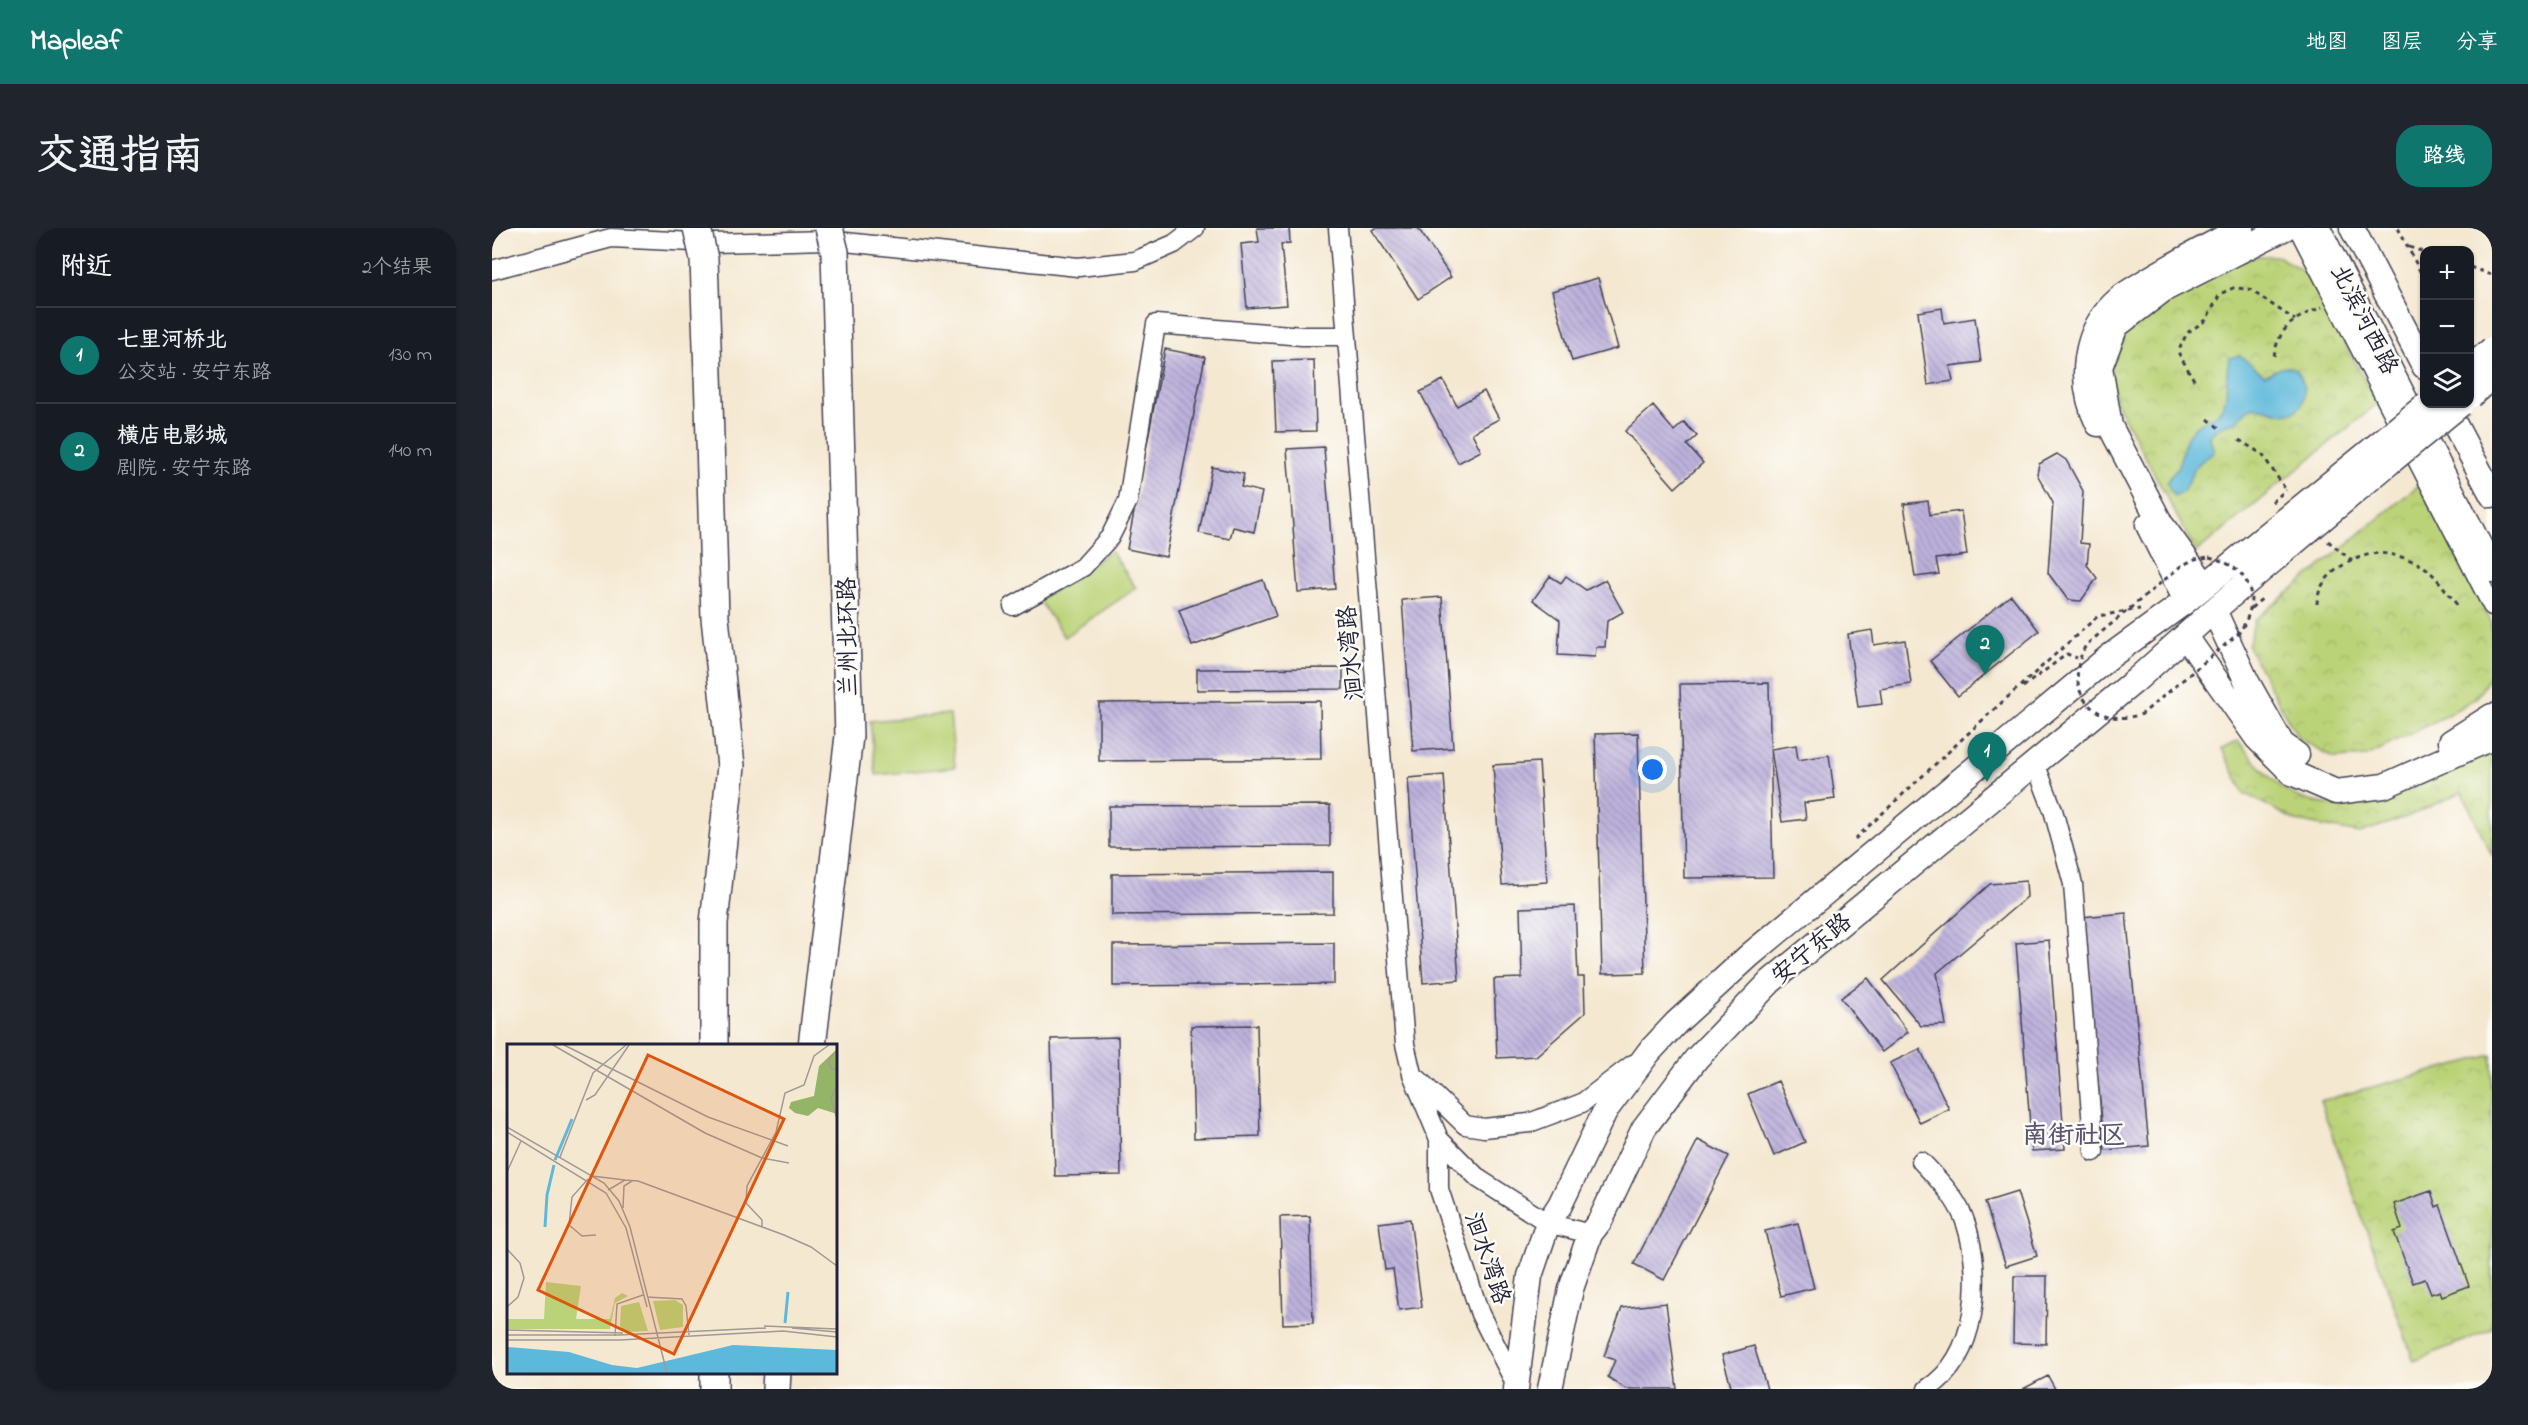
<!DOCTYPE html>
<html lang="zh">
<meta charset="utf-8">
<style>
:root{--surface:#171b24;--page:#20242c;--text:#f1f3f6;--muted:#9ea1a6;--line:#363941;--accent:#0f766e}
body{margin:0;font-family:"Indie Flower","LXGW WenKai TC",sans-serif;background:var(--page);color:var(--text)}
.controls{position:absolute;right:18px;top:18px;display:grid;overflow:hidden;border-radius:12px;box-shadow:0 2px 4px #0004}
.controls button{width:54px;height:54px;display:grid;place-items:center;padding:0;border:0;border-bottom:2px solid var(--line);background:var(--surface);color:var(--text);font:30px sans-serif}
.you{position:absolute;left:1161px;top:542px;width:21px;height:21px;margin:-15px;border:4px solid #fff;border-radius:50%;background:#1a73e8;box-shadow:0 0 0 9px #1a73e833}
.badge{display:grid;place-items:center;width:39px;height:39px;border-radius:50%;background:var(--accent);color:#fff;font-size:20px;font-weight:700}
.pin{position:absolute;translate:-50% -50px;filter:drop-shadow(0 2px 3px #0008)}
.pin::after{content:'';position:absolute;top:32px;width:21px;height:18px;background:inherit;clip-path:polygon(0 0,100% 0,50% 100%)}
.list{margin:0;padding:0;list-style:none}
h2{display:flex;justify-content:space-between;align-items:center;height:78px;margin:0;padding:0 24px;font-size:26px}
h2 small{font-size:20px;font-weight:400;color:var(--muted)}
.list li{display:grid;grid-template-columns:39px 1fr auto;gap:18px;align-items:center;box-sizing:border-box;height:96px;padding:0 24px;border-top:2px solid var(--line)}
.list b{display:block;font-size:22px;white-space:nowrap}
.list p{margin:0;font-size:20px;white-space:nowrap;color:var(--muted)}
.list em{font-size:20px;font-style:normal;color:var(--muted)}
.icon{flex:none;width:33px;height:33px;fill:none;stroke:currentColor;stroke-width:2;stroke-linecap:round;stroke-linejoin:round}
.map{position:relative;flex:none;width:2000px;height:1161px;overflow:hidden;border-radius:24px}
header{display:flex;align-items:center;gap:36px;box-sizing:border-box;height:84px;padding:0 30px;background:var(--accent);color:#fff}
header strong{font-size:28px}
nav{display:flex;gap:33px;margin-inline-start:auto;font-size:21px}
.intro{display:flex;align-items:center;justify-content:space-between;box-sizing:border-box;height:144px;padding:0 36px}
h1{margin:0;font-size:42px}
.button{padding:15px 27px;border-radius:24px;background:var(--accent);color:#fff;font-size:21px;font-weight:700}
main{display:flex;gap:36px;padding:0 36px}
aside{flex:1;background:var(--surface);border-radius:24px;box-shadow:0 2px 4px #0004}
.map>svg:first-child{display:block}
.grass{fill:#bbd378;stroke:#6e7a5a;stroke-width:1.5}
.park{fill:url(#park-crowns);stroke:#6e7a5a;stroke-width:1.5}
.water{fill:#5db9db;stroke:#406e8b;stroke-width:1.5}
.building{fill:url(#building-back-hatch)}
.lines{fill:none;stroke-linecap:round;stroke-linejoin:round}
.minor-casing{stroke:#424052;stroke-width:21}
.major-casing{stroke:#424052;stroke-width:27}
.highway-casing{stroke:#424052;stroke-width:30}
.path{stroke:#424052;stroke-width:3;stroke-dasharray:4.5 4.5;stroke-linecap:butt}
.minor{stroke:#fff;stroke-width:18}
.major{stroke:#fff;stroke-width:24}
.highway{stroke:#fff;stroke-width:27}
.major-bridge-casing{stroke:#424052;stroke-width:27;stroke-linecap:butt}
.highway-bridge-casing{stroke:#424052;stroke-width:30;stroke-linecap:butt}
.path-bridge{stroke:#424052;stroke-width:3;stroke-dasharray:4.5 4.5;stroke-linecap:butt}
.major-bridge{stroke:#fff;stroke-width:24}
.highway-bridge{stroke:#fff;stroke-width:27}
.labels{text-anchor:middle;stroke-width:5;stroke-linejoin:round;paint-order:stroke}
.street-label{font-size:24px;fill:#22223b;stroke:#fdfcf7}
.neighbourhood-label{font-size:26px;font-weight:bold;fill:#595474;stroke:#fdfcf7}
.inset-river{fill:none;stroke:#5db9db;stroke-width:3}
.inset-road{fill:none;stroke:#a09995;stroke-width:1.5}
.view{fill:#de560e;fill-opacity:0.15;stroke:#de560e;stroke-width:3}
.inset-edge{fill:none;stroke:#22223b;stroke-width:3}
</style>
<header>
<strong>Mapleaf</strong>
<nav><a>地图</a><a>图层</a><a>分享</a></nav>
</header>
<div class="intro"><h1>交通指南</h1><a class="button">路线</a></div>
<main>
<aside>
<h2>附近<small>2个结果</small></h2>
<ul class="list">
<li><span class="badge">1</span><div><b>七里河桥北</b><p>公交站 · 安宁东路</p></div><em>130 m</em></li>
<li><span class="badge">2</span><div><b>横店电影城</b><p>剧院 · 安宁东路</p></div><em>140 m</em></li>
</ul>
</aside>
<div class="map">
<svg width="2000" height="1161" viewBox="0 0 2000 1161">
<defs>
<pattern id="park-crowns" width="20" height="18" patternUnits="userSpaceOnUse" patternTransform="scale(1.5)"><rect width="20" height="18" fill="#bbd378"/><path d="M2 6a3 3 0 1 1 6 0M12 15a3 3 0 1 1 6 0" fill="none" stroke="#a0b569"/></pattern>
<pattern id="building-back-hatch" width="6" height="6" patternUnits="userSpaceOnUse" patternTransform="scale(1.5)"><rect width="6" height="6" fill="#beb2dd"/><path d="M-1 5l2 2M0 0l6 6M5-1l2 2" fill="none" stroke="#9a90b4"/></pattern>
</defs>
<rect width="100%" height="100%" fill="#fdfcf7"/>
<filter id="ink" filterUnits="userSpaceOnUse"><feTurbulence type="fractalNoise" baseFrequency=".0167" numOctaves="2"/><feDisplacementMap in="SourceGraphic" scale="12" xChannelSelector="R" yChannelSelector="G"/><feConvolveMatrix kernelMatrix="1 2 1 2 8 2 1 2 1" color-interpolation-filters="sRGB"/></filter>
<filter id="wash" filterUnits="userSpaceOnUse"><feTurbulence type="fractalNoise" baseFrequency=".008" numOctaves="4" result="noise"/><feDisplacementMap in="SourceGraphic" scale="24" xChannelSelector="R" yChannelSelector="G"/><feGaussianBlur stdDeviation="1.35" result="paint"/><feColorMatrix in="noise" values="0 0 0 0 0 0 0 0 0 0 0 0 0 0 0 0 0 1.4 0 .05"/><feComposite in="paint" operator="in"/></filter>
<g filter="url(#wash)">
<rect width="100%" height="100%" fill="#f4e8d1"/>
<path class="grass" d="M619,323L644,360L572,409L547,372Z
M458,486L463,539L384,547L378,493Z"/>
<path class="park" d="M1765,28H1785L1810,42L1825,62L1885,176L1704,324L1623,172L1619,146L1621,121L1636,98L1660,81L1744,34Z
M1927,257L2000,395V445L1985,469L1959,485L1875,528L1842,530L1806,510L1756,418L1763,392Z
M1746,513C1762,532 1783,559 1806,569C1870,595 1936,552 1991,524L2000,525V628L1970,564L1917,588L1868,605L1804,593L1752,565L1730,521Z
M2000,827V1101L1922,1133L1828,873Z"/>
<path class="water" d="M1747,127L1773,147C1779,145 1788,139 1795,139C1811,137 1817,170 1807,180C1786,199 1764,160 1745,193L1731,197L1720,205L1718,210L1722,223L1704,238L1691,264L1682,268L1675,255C1678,248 1685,242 1687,235C1692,221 1692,207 1705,197C1713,191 1723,190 1729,181C1739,166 1731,146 1738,130Z"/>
<g id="blocks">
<path class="building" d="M765,0H797L798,15L789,16L795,77L755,80L749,16L767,14Z
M884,0H926L959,49L926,71L880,2Z
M1106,50L1126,120L1080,133L1060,63Z
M1450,80L1452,95L1483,90L1489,134L1458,138L1461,153L1436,157L1426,84Z
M673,121L713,129L674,329L635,321Z
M822,132L824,203L784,204L781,133Z
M951,152L965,178L992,163L1007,191L980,205L989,223L966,235L928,164Z
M1161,178L1182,203L1192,194L1205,208L1195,217L1211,235L1183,260L1133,203Z
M832,219L843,361L806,364L795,221Z
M1565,226L1574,232L1591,263L1588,315L1597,316L1595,337L1605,350L1589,373L1576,372L1556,345L1561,275L1545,246L1547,236Z
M720,239L752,246L749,259L770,264L762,304L741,299L738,311L707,305Z
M1436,273L1438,287L1469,283L1475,327L1444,331L1447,346L1423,349L1412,276Z
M1058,348L1069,355L1074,348L1094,362L1113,352L1131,384L1115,393L1113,419H1104L1103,429L1066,427L1068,392L1041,372Z
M771,352L784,388L700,418L687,382Z
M1519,367L1547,403L1466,468L1438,433Z
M950,369L961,520L921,523L910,372Z
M1380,402L1382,417L1413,412L1419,456L1388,461L1390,476L1366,479L1356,406Z
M851,440V461L705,462V441Z
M1277,455L1281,649L1192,650L1188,456Z
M828,473L829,531L607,533V475Z
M1146,505L1153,745L1110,746L1103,506Z
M1304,517L1306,532L1337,527L1343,571L1312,575L1314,591L1290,594L1279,521Z
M1047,534L1055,654L1010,657L1001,537Z
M952,547L967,752L931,755L916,550Z
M838,577V618L617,619V578Z
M841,644V685L620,687V646Z
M1534,653L1535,669L1445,745L1454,797L1429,798L1391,752L1498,656Z
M1083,678L1086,749H1092L1093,785L1044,828L1005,830L1002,751L1030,750L1028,680Z
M1634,685L1657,918L1613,922L1589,689Z
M1557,712L1573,921L1540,923L1524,715Z
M842,715V756L621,758V717Z
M1376,750L1416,804L1390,824L1349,770Z
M765,797L768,908L702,910L699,798Z
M626,809L629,947L563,948L559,811Z
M1428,821L1457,881L1428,895L1398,835Z
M1286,853L1313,914L1282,928L1256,866Z
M1206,912L1237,928L1172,1052L1142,1036Z
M1939,963L1944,979L1948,977L1977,1058L1950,1068L1948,1063L1939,1066L1933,1051L1921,1055L1902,1004L1910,1001L1902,976Z
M1525,964L1545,1028L1514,1038L1493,974Z
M818,988L821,1095L791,1096L788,989Z
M918,991L930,1079L907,1082L901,1041L893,1042L887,995Z
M1306,995L1322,1060L1289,1068L1273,1003Z
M1522,1048H1555L1554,1116L1521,1115Z
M1174,1075L1185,1161H1134L1116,1149L1123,1132L1112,1128L1130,1080Z
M1262,1118L1275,1161H1240L1230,1127Z
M1556,1148L1563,1161H1531Z"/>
</g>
</g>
<g filter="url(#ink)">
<use href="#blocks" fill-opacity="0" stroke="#424052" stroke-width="1.5"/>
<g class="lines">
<g class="minor-casing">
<path id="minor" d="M846,0L913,816L920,846L947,911L987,951L1056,995L1098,1006
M1806,0L2000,378
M0,42L119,10L222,15L335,12L586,39L643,33L682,16L703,0
M521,378L591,339L618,309L636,273L664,96L810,108H855
M1543,535L1561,582L1581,656L1602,924
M926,851L973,897L992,900L1037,895L1090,875L1141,836
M947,911V961L988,1086L1025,1159
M1429,933C1447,952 1466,971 1474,996C1491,1049 1486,1129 1435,1161"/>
</g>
<g class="major-casing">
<path id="major" d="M1826,0L2000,342
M1860,0L1932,138
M1952,176L2000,267
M1606,196C1586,155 1590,102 1627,71C1635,64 1645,59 1654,53C1685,34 1718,17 1750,0
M1656,297L1694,373
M1713,357L1669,296L1618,198L1608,139L1624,98L1671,62L1793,0
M1722,382L1755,454L1790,516L1805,527
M1694,409L1765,510L1800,545L1844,564L1892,558L2000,510
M1959,514L2000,488
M1024,1161L1038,1048L1056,995L1068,977L1113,883L1157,824L1184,795L1258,727L1617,429L1694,373L1883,219
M1058,1161L1079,1061L1098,1006L1108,993L1152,900L1204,831L1279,753L1644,452L1722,382L1897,235"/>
</g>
<g class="highway-casing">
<path id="highway" d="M217,175L223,390L239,538L222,695V818
M320,818L357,508L347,165
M222,1144V1161
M284,1161L285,1144"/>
</g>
<path class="path" d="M1906,0L1932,51
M1917,19L1932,24
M1978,39L2000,47
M1782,128C1787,98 1803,90 1830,79
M1702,152L1686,124L1695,105L1714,92L1728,66L1741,60L1757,61L1803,92
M1716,191L1727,200
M1747,212L1770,226L1794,262
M1780,274L1794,262
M1836,313L1860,333
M1825,376C1826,348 1854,332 1879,326C1894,323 1916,330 1929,337C1941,343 1957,367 1966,378
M1759,380L1772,369
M1531,459L1575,426L1585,430
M1363,611L1497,486L1606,388L1648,381"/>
<use href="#minor" class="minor"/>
<use href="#major" class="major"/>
<use href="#highway" class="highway"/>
<g class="major-bridge-casing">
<path id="major-bridge" d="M1978,140L2000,121
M1978,168L2000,149
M1883,219L1935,176
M1897,235L1969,176"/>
</g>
<g class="highway-bridge-casing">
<path id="highway-bridge" d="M205,0L212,31L217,175
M337,0L343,24L347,165"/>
</g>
<path class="path-bridge" d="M1717,329C1759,339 1771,372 1746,406L1650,486C1602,502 1569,462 1594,417L1689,338L1703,331Z"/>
<use href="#major-bridge" class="major-bridge"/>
<use href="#highway-bridge" class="highway-bridge"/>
</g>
</g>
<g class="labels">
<g class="street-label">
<text transform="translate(1873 91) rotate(63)" y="8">北滨河西路</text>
<text transform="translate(355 409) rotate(-91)" y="8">兰州北环路</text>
<text transform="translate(858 425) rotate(-95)" y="8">洄水湾路</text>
<text transform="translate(1319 720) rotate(-40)" y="8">安宁东路</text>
<text transform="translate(996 1030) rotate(71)" y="8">洄水湾路</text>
</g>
<g class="neighbourhood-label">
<text x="1582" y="915">南街社区</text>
</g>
</g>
<g transform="translate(15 816)">
<rect width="330" height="330" fill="#f4e8d1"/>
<path d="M330,5V70L311,64L301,72L288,69L282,64L284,58L307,52L312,22Z" fill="#94b568"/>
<path d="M39,238L74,242L69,275H103L108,254L115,249L121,252L108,259L103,285H0V275H37ZM168,256L176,261V283L153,286L146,257ZM132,258L141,287L119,288L113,282L114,262Z" fill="#bbd378"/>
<path d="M226,301L330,306V329H0V303L62,308L105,321L130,324Z" fill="#5db9db"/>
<path class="inset-river" d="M48,116L65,75M38,183L40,151L47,121M278,279L281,248"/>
<path class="inset-road" d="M46,1L198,89L255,114L282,119M57,1L201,73L281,102M330,6L321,17L325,26L330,23M330,42L324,54L330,75M79,56L88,51L122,1M0,83L97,139L112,157L123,183L160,329M0,88L99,149L119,184L140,263M53,113L86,29L119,1M0,128L14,97M85,132L118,136M81,135L65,153L62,181L75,192L89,191M101,146L118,136L131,137L277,191L304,203L330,222M116,164L117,142L125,137M255,183V176L239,159L240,142L269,88L278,49L297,41L307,12L322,1M0,205L13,219L17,234L11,253L0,263M140,253L175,255L179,262L182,291M257,282L330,285M285,284L330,288M0,286L116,289M0,291H112L259,284M108,292L110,260L136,251M0,296H113L276,287L330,293"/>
<path class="view" d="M141,11L277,75L167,310L31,246Z"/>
<rect width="330" height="330" class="inset-edge"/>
</g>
</svg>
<div class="controls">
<button>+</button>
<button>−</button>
<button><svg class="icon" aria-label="layers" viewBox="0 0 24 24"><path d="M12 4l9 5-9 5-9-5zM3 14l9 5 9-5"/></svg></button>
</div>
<div class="you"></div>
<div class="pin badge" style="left:1495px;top:554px">1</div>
<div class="pin badge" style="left:1493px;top:447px">2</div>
</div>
</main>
